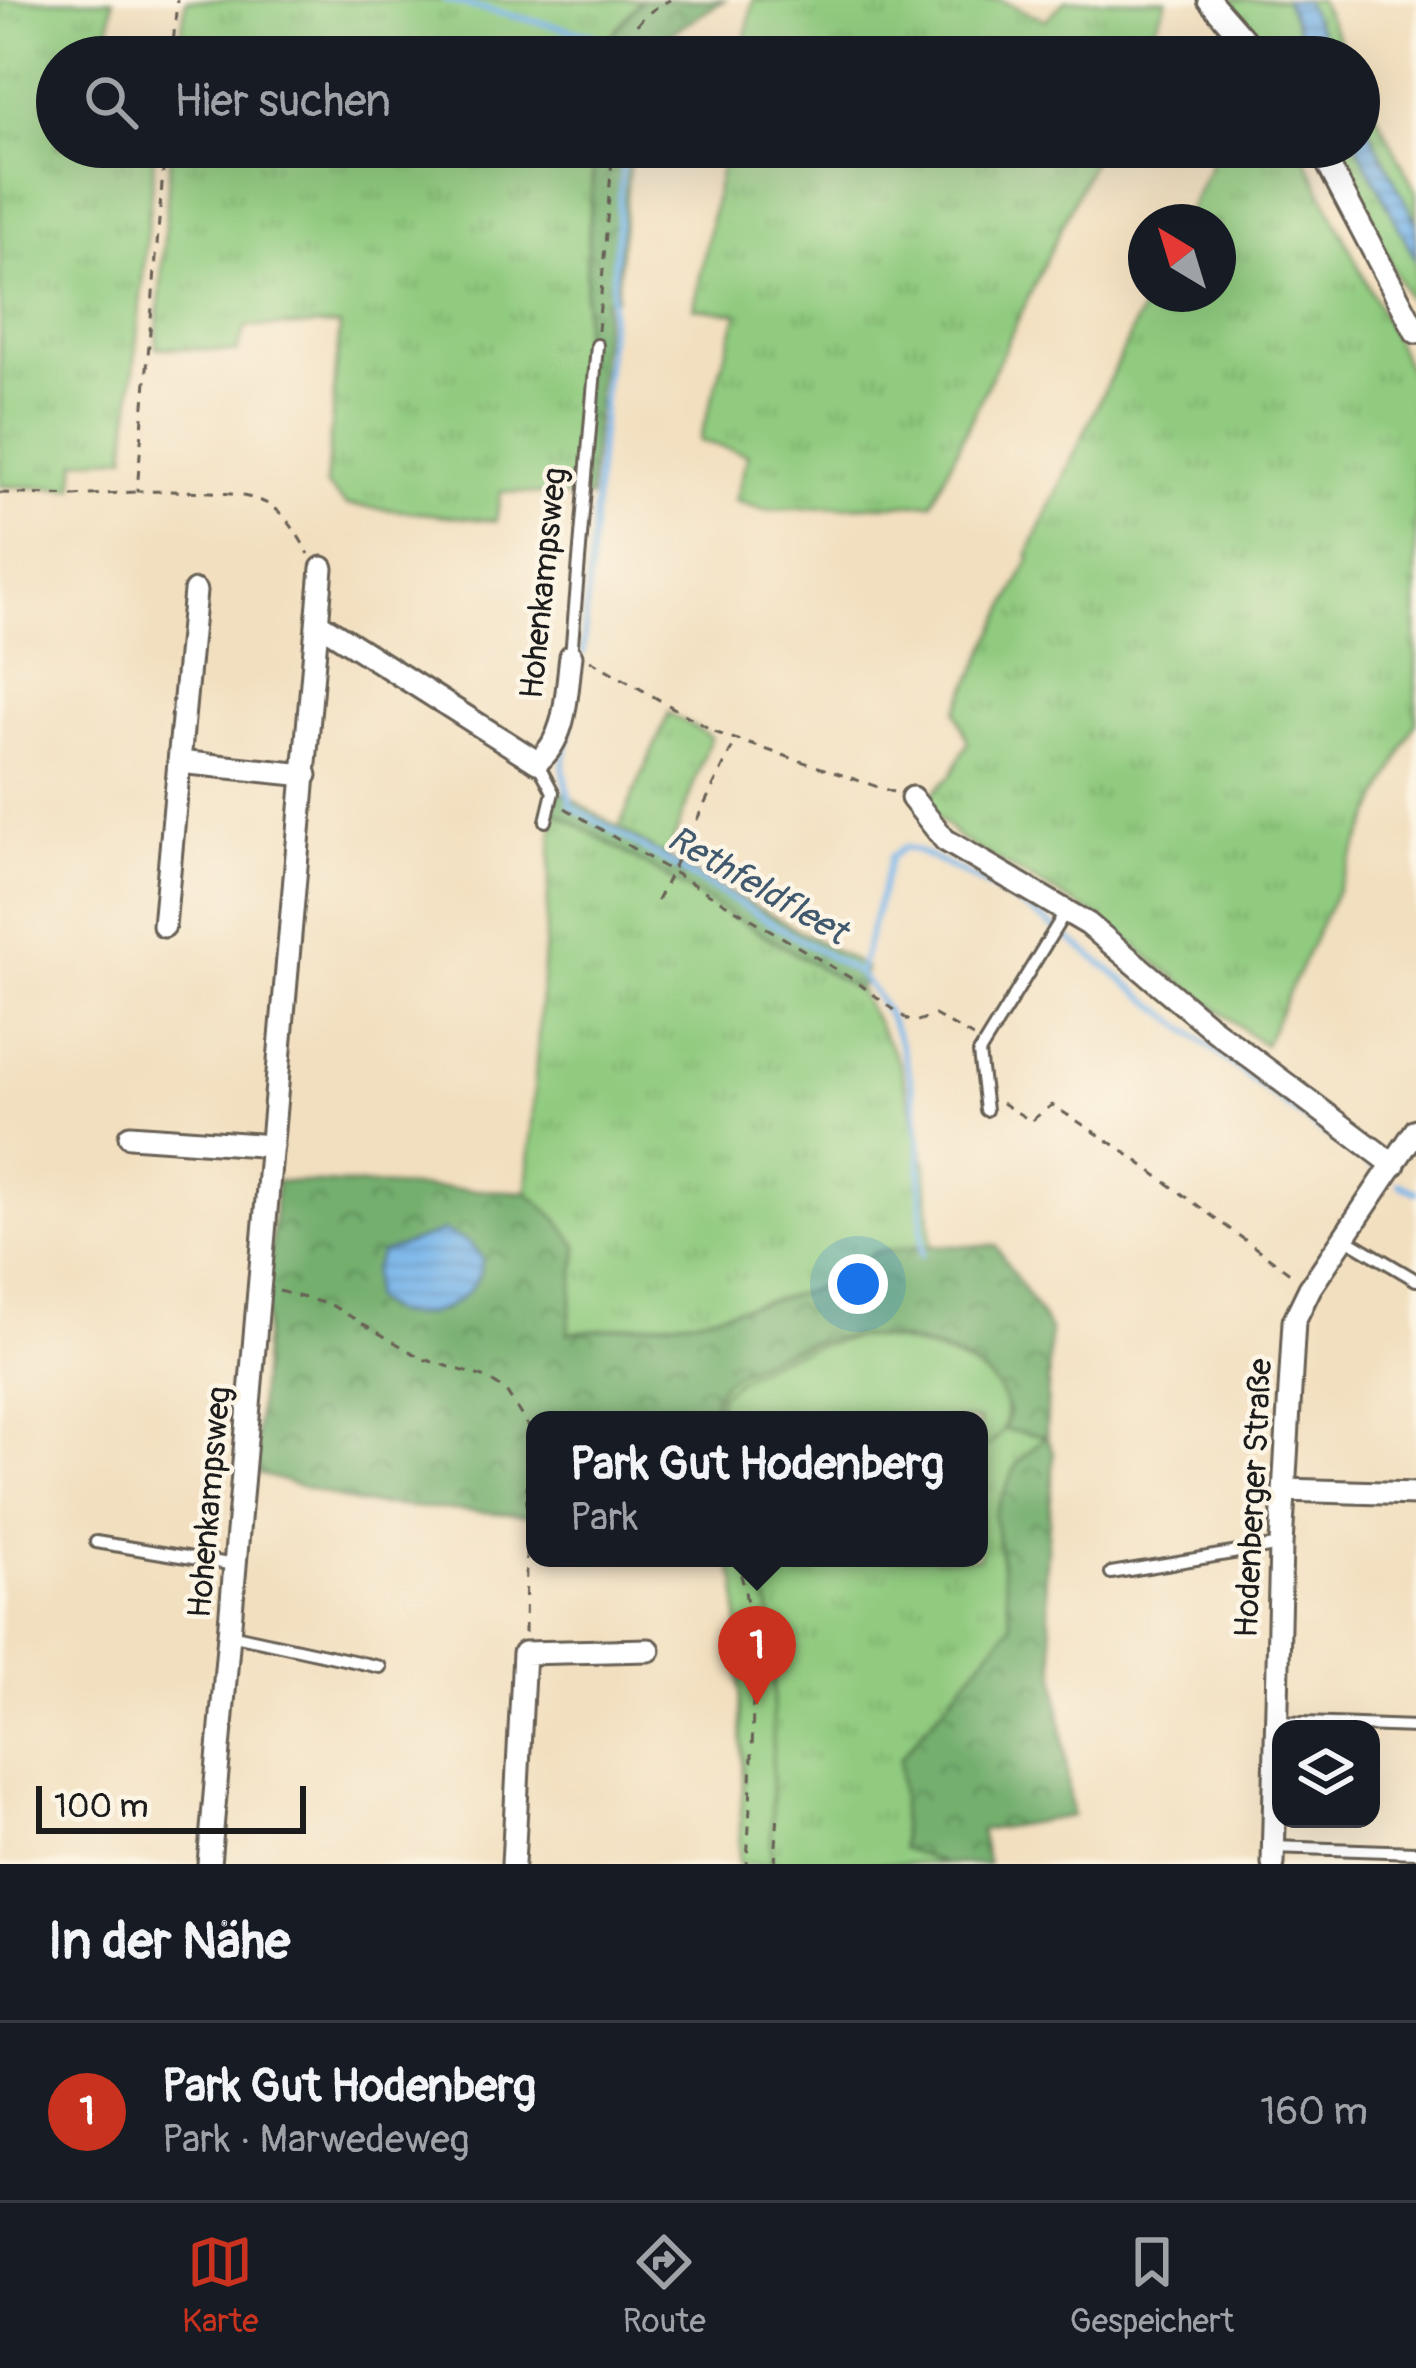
<!DOCTYPE html>
<html lang="de">
<meta charset="utf-8">
<style>
:root{--surface:#171b24;--page:#242831;--text:#f1f3f6;--muted:#9ea1a6;--line:#363941;--accent:#c8321e}
body{margin:0;font-family:Pangolin,sans-serif;background:var(--page);color:var(--text)}
.controls{position:absolute;right:36px;bottom:36px;display:grid;overflow:hidden;border-radius:24px;box-shadow:0 12px 48px #0002}
.controls button{width:108px;height:108px;display:grid;place-items:center;padding:0;border:0;border-bottom:3px solid var(--line);background:var(--surface);color:var(--text);font:60px sans-serif}
.compass{position:absolute;left:1128px;top:204px;width:108px;height:108px;border-radius:50%;background:var(--surface);box-shadow:0 12px 48px #0002;rotate:322deg}
.scale{position:absolute;left:36px;bottom:30px;width:270px;box-sizing:border-box;padding-left:12px;border:6px solid #1c1c1c;border-top:0;font-size:33px;line-height:42px;white-space:nowrap;color:#1c1c1c;-webkit-text-stroke:9px #fcf5e5;paint-order:stroke}
.you{position:absolute;left:858px;top:1284px;width:42px;height:42px;margin:-30px;border:9px solid #fff;border-radius:50%;background:#1a73e8;box-shadow:0 0 0 18px #1a73e833}
.badge{display:grid;place-items:center;width:78px;height:78px;border-radius:50%;background:var(--accent);color:#fff;font-size:39px;font-weight:700}
.pin{position:absolute;translate:-50% -99px;filter:drop-shadow(0 3px 6px #0008)}
.pin::after{content:'';position:absolute;top:63px;width:42px;height:36px;background:inherit;clip-path:polygon(0 0,100% 0,50% 100%)}
.popup{position:absolute;left:526px;top:1411px;width:462px;height:156px;box-sizing:border-box;display:grid;place-content:center;border-radius:24px;background:var(--surface);filter:drop-shadow(0 3px 9px #0005);font-size:39px;white-space:nowrap;color:var(--muted)}
.popup b{font-size:45px;color:var(--text)}
.popup::after{content:'';position:absolute;left:50%;top:100%;margin-left:-24px;border:24px solid transparent;border-top-color:var(--surface)}
.list{margin:0;padding:0;list-style:none}
h2{display:flex;justify-content:space-between;align-items:center;height:156px;margin:0;padding:0 48px;font-size:51px}
h2 small{font-size:39px;font-weight:400;color:var(--muted)}
.list li{display:grid;grid-template-columns:78px 1fr auto;gap:36px;align-items:center;box-sizing:border-box;height:180px;padding:0 48px;border-top:3px solid var(--line)}
.list b{display:block;font-size:45px;white-space:nowrap}
.list p{margin:0;font-size:39px;white-space:nowrap;color:var(--muted)}
.list em{font-size:39px;font-style:normal;color:var(--muted)}
.icon{flex:none;width:66px;height:66px;fill:none;stroke:currentColor;stroke-width:2;stroke-linecap:round;stroke-linejoin:round}
.map{position:relative;flex:none;width:1416px;height:1864px;overflow:hidden}
.search{position:absolute;background:var(--surface);box-shadow:0 12px 48px #0002;left:36px;right:36px;top:36px;height:132px;display:flex;align-items:center;gap:30px;box-sizing:border-box;padding:0 42px;border-radius:66px;color:var(--muted);font-size:45px}
.sheet{height:336px;background:var(--surface)}
nav{display:flex;justify-content:space-around;align-items:center;box-sizing:border-box;height:168px;border-top:3px solid var(--line);background:var(--surface);font-size:33px;color:var(--muted)}
nav a{display:grid;justify-items:center;gap:6px}
nav .on{color:var(--accent)}
.map>svg:first-child{display:block}
.grass{fill:url(#grass-tufts);stroke:#56744e;stroke-width:3}
.forest{fill:url(#forest-crowns);stroke:#486645;stroke-width:3}
.park{fill:#90cb7f;stroke:#56744e;stroke-width:3}
.water{fill:url(#water-rules);stroke:#496882;stroke-width:3}
.lines{fill:none;stroke-linecap:round;stroke-linejoin:round}
.stream{stroke:#76b4e9;stroke-width:6}
.lane-casing{stroke:#676055;stroke-width:16}
.street-casing{stroke:#676055;stroke-width:27}
.path{stroke:#676055;stroke-width:3;stroke-dasharray:9 9;stroke-linecap:butt}
.lane{stroke:#fff;stroke-width:10}
.street{stroke:#fff;stroke-width:21}
.labels{text-anchor:middle;stroke-width:9;stroke-linejoin:round;paint-order:stroke}
.street-label{font-size:33px;fill:#1c1c1c;stroke:#fcf5e5}
.water-label{font-size:36px;font-style:italic;fill:#40596e;stroke:#fcf5e5}
</style>
<div class="map">
<svg width="1416" height="1864" viewBox="0 0 1416 1864">
<defs>
<pattern id="grass-tufts" width="24" height="20" patternUnits="userSpaceOnUse" patternTransform="scale(3)"><rect width="24" height="20" fill="#90cb7f"/><path d="M3 7l-1-3M5 7V3M7 7l1-3M15 17l-1-3M17 17v-4M19 17l1-3" fill="none" stroke="#7cae6d"/></pattern>
<pattern id="forest-crowns" width="20" height="18" patternUnits="userSpaceOnUse" patternTransform="scale(3)"><rect width="20" height="18" fill="#74af6e"/><path d="M2 6a3 3 0 1 1 6 0M12 15a3 3 0 1 1 6 0" fill="none" stroke="#5e8e5a"/></pattern>
<pattern id="water-rules" width="6" height="5" patternUnits="userSpaceOnUse" patternTransform="scale(3)"><rect width="6" height="5" fill="#76b4e9"/><path d="M0 2.5h6" fill="none" stroke="#669ac7"/></pattern>
</defs>
<rect width="100%" height="100%" fill="#fcf5e5"/>
<filter id="ink" filterUnits="userSpaceOnUse"><feTurbulence type="fractalNoise" baseFrequency=".00833" numOctaves="2"/><feDisplacementMap in="SourceGraphic" scale="24" xChannelSelector="R" yChannelSelector="G"/><feConvolveMatrix kernelMatrix="1 2 1 2 8 2 1 2 1" color-interpolation-filters="sRGB"/></filter>
<filter id="wash" filterUnits="userSpaceOnUse"><feTurbulence type="fractalNoise" baseFrequency=".004" numOctaves="4" result="noise"/><feDisplacementMap in="SourceGraphic" scale="48" xChannelSelector="R" yChannelSelector="G"/><feGaussianBlur stdDeviation="2.7" result="paint"/><feColorMatrix in="noise" values="0 0 0 0 0 0 0 0 0 0 0 0 0 0 0 0 0 1.4 0 .05"/><feComposite in="paint" operator="in"/></filter>
<g filter="url(#wash)">
<rect width="100%" height="100%" fill="#f2dfbf"/>
<path class="grass" d="M0,0H113L106,57H57V147H155L126,456L77,461L74,488L0,486Z
M186,0H641L600,50V57H178Z
M753,0H1000L1045,20L1066,0H1167L1141,57H742Z
M1223,0H1285L1310,57H1271Z
M1304,0H1319L1348,57H1333Z
M1359,79L1416,192V223L1359,110Z
M171,147H594L573,497L501,491L496,521L346,505L326,485L340,325L246,327L237,352L156,347Z
M725,147H1099L932,503L765,510L735,501L748,454L699,441L738,313L694,308Z
M1218,147H1300L1416,384V722L1264,1045L1091,913L960,839L923,803L951,775L968,742L956,711L1030,559L1028,554L1149,294H1218V222H1183Z
M1329,147H1358L1416,261V313Z
M669,713L711,737L667,858L619,828Z
M554,811L859,991L900,1064L927,1168L931,1246L876,1252L809,1291L698,1318L567,1333L578,1246L527,1192Z
M859,1333C911,1338 1022,1357 1005,1430L1046,1435L1017,1464L994,1515L1012,1625L902,1848L944,1864H771L774,1627L759,1578L767,1558H979V1420H713C714,1412 714,1398 717,1391C737,1354 822,1341 859,1333Z"/>
<path class="forest" d="M641,0H724L641,52L640,57H600V50Z
M594,147H631L616,298H606L590,498L573,497Z
M556,789L667,858L866,968L859,991L554,811Z
M277,1181L527,1192L556,1218L578,1246L568,1333L698,1318L809,1291L876,1252L931,1246H996L1050,1330L1046,1435L1054,1454L1045,1577L1072,1816L980,1831L988,1864H944L902,1848L900,1758L1011,1625L994,1515L1017,1464L1045,1436L1004,1430L1009,1411C995,1376 977,1364 943,1351C881,1329 822,1332 762,1360C747,1368 725,1375 717,1392C713,1399 714,1412 713,1420H535V1516L357,1503L253,1472Z"/>
<path class="park" d="M859,1337C900,1339 1008,1359 1006,1415C1005,1434 994,1443 979,1450V1420H717L720,1395C761,1357 806,1348 859,1337Z
M727,1558H767L760,1577L774,1627L771,1864H738L743,1783L737,1583Z"/>
<path class="water" d="M1285,0H1304L1333,57H1310Z
M1359,110L1416,223V261L1358,147Z
M443,1231L469,1243L482,1258C482,1296 433,1323 396,1314C388,1312 379,1303 372,1299L373,1271L381,1253Z"/>
<g class="lines">
<path class="stream" d="M445,0L593,35
M631,57L632,47
M583,653L624,147
M570,727L563,766L571,806L859,974C927,1047 921,1162 922,1255
M859,974L891,857L904,847L915,850C961,872 1011,896 1052,926C1162,1007 1264,1095 1378,1170
M1399,1184L1416,1192"/>
</g>
</g>
<g filter="url(#ink)">
<g class="lines">
<g class="lane-casing">
<path id="lane" d="M571,656L597,345
M537,762L553,792L546,821
M986,1110L979,1053L1066,911
M1345,1238L1416,1280
M96,1542L235,1565
M1111,1573L1281,1545
M230,1634L380,1667
M1276,1722L1416,1727
M1273,1847L1416,1852"/>
</g>
<g class="street-casing">
<path id="street" d="M1209,0L1259,57
M1319,147L1416,332
M195,591L179,762L306,775
M320,624L537,762C568,738 566,692 571,656
M912,798L945,840L1088,924L1214,1030L1394,1165
M164,926L179,762
M130,1136L272,1146
M1284,1490L1416,1494
M209,1864L322,568
M513,1864L524,1653L649,1650
M1273,1864L1281,1545L1294,1321L1310,1288L1416,1130"/>
</g>
<path class="path" d="M172,57L177,0
M621,57C629,29 643,13 670,0
M165,147L137,491C173,492 243,487 273,507C289,518 299,538 309,554
M598,331L613,147
M0,493L75,496L135,492
M590,660L717,733L893,792
M565,808L854,980L912,1023L935,1015L973,1037
M657,901L736,740
M1002,1103L1031,1121L1052,1105L1118,1147L1294,1276
M279,1291L331,1305L423,1359L487,1378L505,1390L535,1437
M733,1558C764,1602 750,1803 747,1864
M525,1633L527,1487L535,1448
M775,1864L778,1811"/>
<use href="#lane" class="lane"/>
<use href="#street" class="street"/>
</g>
</g>
<g class="labels">
<g class="street-label">
<text transform="translate(542 583) rotate(-84)" y="12">Hohenkampsweg</text>
<text transform="translate(1252 1498) rotate(-87)" y="12">Hodenberger Straße</text>
<text transform="translate(208 1502) rotate(-85)" y="12">Hohenkampsweg</text>
</g>
<g class="water-label">
<text transform="translate(758 884) rotate(30)" y="13">Rethfeldfleet</text>
</g>
</g>
</svg>
<div class="controls">
<button><svg class="icon" aria-label="layers" viewBox="0 0 24 24"><path d="M12 4l9 5-9 5-9-5zM3 14l9 5 9-5"/></svg></button>
</div>
<svg class="compass" viewBox="-18 -18 36 36"><path d="M0-13l5 13h-10z" fill="#e53935"/><path d="M0 13l5-13h-10z" fill="#9ea1a6"/></svg>
<div class="scale">100 m</div>
<div class="you"></div>
<div class="pin badge" style="left:757px;top:1705px">1</div>
<div class="popup"><b>Park Gut Hodenberg</b>Park</div>
<div class="search"><svg class="icon" aria-label="search" viewBox="0 0 24 24"><circle cx="10" cy="10" r="6"/><path d="M15 15l6 6"/></svg>Hier suchen</div>
</div>
<section class="sheet">
<h2>In der Nähe<small></small></h2>
<ul class="list">
<li><span class="badge">1</span><div><b>Park Gut Hodenberg</b><p>Park · Marwedeweg</p></div><em>160 m</em></li>
</ul>
</section>
<nav>
<a class="on"><svg class="icon" aria-label="map" viewBox="0 0 24 24"><path d="M3 6l6-2 6 2 6-2v14l-6 2-6-2-6 2zM9 4v14M15 6v14"/></svg>Karte</a>
<a><svg class="icon" aria-label="directions" viewBox="0 0 24 24"><path d="M12 3l9 9-9 9-9-9zM9 14v-3h6M13 9l2 2-2 2"/></svg>Route</a>
<a><svg class="icon" aria-label="saved" viewBox="0 0 24 24"><path d="M7 4h10v16l-5-4-5 4z"/></svg>Gespeichert</a>
</nav>
